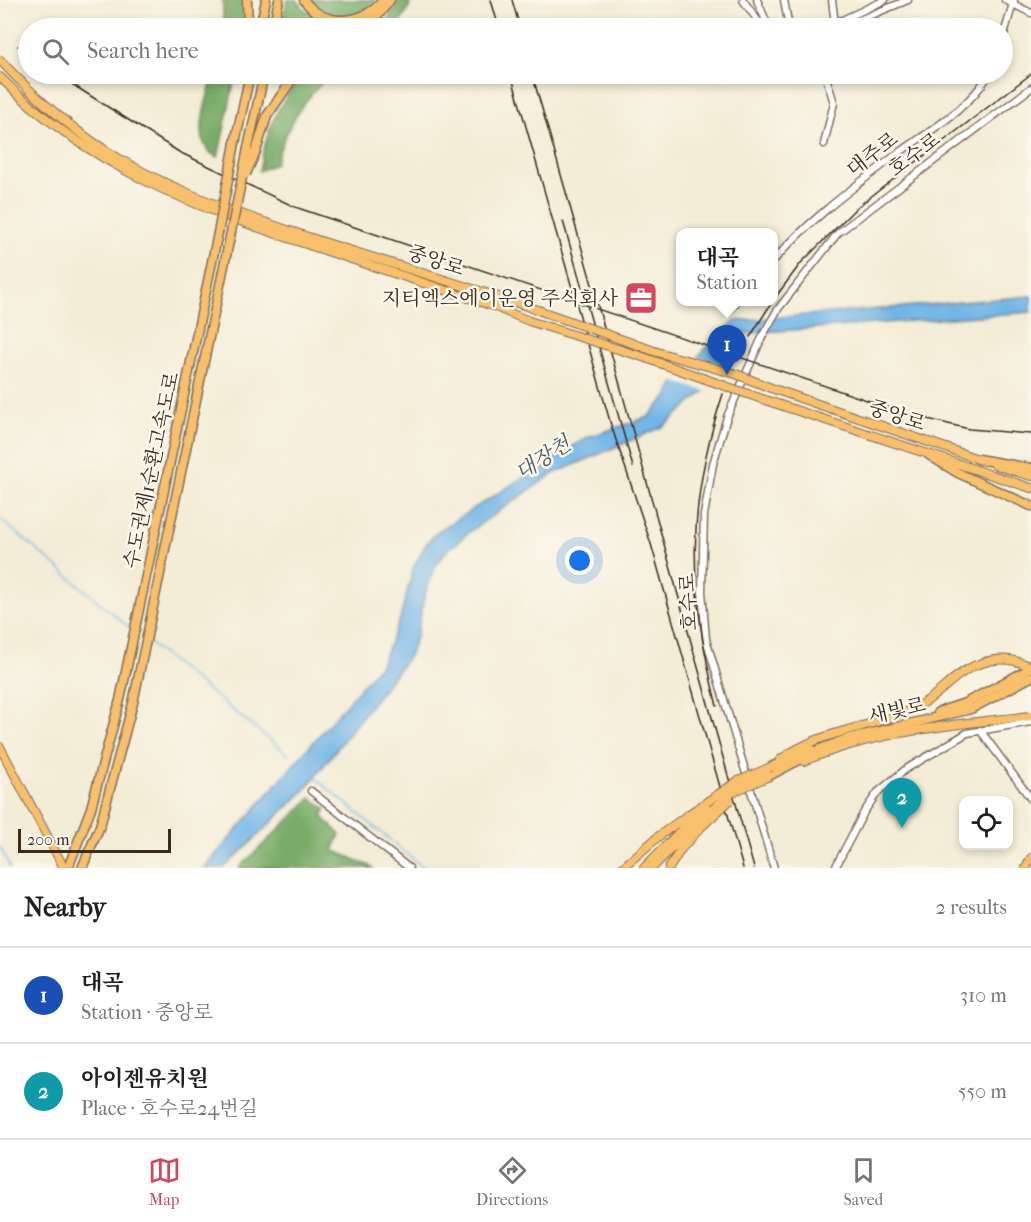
<!DOCTYPE html>
<meta charset="utf-8">
<style>
:root{--surface:#fff;--page:#f2f2f2;--text:#202124;--muted:#757577;--line:#e0e0e0;--accent:#d1495b}
body{margin:0;font-family:"IM FELL French Canon","Noto Serif KR",serif;background:var(--page);color:var(--text)}
.controls{position:absolute;right:18px;bottom:18px;display:grid;overflow:hidden;border-radius:12px;box-shadow:0 3px 9px #0003}
.controls button{width:54px;height:54px;display:grid;place-items:center;padding:0;border:0;border-bottom:2px solid var(--line);background:var(--surface);color:var(--text);font:30px sans-serif}
.scale{position:absolute;left:18px;bottom:15px;width:153px;box-sizing:border-box;padding-left:6px;border:3px solid #3b2a1e;border-top:0;font-size:16px;line-height:21px;white-space:nowrap;color:#3b2a1e;-webkit-text-stroke:4px #fbf7ec;paint-order:stroke}
.you{position:absolute;left:580px;top:561px;width:21px;height:21px;margin:-15px;border:4px solid #fff;border-radius:50%;background:#1a73e8;box-shadow:0 0 0 9px #1a73e833}
.badge{display:grid;place-items:center;width:39px;height:39px;border-radius:50%;background:var(--accent);color:#fff;font-size:20px;font-weight:700}
.pin{position:absolute;translate:-50% -50px;filter:drop-shadow(0 2px 3px #0008)}
.pin::after{content:'';position:absolute;top:32px;width:21px;height:18px;background:inherit;clip-path:polygon(0 0,100% 0,50% 100%)}
.popup{position:absolute;left:676px;top:228px;width:102px;height:78px;box-sizing:border-box;display:grid;place-content:center;border-radius:12px;background:var(--surface);filter:drop-shadow(0 2px 4px #0005);font-size:20px;white-space:nowrap;color:var(--muted)}
.popup b{font-size:22px;color:var(--text)}
.popup::after{content:'';position:absolute;left:50%;top:100%;margin-left:-12px;border:12px solid transparent;border-top-color:var(--surface)}
.list{margin:0;padding:0;list-style:none}
h2{display:flex;justify-content:space-between;align-items:center;height:78px;margin:0;padding:0 24px;font-size:26px}
h2 small{font-size:20px;font-weight:400;color:var(--muted)}
.list li{display:grid;grid-template-columns:39px 1fr auto;gap:18px;align-items:center;box-sizing:border-box;height:96px;padding:0 24px;border-top:2px solid var(--line)}
.list b{display:block;font-size:22px;white-space:nowrap}
.list p{margin:0;font-size:20px;white-space:nowrap;color:var(--muted)}
.list em{font-size:20px;font-style:normal;color:var(--muted)}
.icon{flex:none;width:33px;height:33px;fill:none;stroke:currentColor;stroke-width:2;stroke-linecap:round;stroke-linejoin:round}
.map{position:relative;flex:none;width:1031px;height:868px;overflow:hidden}
.search{position:absolute;background:var(--surface);box-shadow:0 3px 9px #0003;left:18px;right:18px;top:18px;height:66px;display:flex;align-items:center;gap:15px;box-sizing:border-box;padding:0 21px;border-radius:33px;color:var(--muted);font-size:22px}
.sheet{height:270px;background:var(--surface)}
nav{display:flex;justify-content:space-around;align-items:center;box-sizing:border-box;height:84px;border-top:2px solid var(--line);background:var(--surface);font-size:16px;color:var(--muted)}
nav a{display:grid;justify-items:center;gap:3px}
nav .on{color:var(--accent)}
.map>svg:first-child{display:block}
.forest{fill:#79ac67;stroke:#5a6b42;stroke-width:1.5}
.water{fill:#72b5e7;stroke:#567082;stroke-width:1.5}
.pier{fill:#f3ecd6}
.lines{fill:none;stroke-linecap:round;stroke-linejoin:round}
.stream{stroke:#72b5e7;stroke-width:1.5}
.minor-casing{stroke:#7b6e5e;stroke-width:9}
.major-casing{stroke:#7b6e5e;stroke-width:10}
.highway-casing{stroke:#7b6e5e;stroke-width:11}
.minor{stroke:#fff;stroke-width:6}
.major{stroke:#f8bf6c;stroke-width:8}
.highway{stroke:#f8bf6c;stroke-width:8}
.rail{stroke:#3b2a1e;stroke-width:1.5}
.major-bridge-casing{stroke:#7b6e5e;stroke-width:10;stroke-linecap:butt}
.highway-bridge-casing{stroke:#7b6e5e;stroke-width:11;stroke-linecap:butt}
.major-bridge{stroke:#f8bf6c;stroke-width:8}
.highway-bridge{stroke:#f8bf6c;stroke-width:8}
.labels{text-anchor:middle;stroke-width:5;stroke-linejoin:round;paint-order:stroke}
.street-label{font-size:20px;fill:#3b2a1e;stroke:#fbf7ec}
.poi-label{font-size:20px;fill:#3b2a1e;stroke:#fbf7ec;text-anchor:end}
.water-label{font-size:21px;font-style:italic;fill:#4e5b64;stroke:#fbf7ec}
</style>
<div class="map">
<svg width="1031" height="868" viewBox="0 0 1031 868">
<rect width="100%" height="100%" fill="#fbf7ec"/>
<filter id="ink" filterUnits="userSpaceOnUse"><feTurbulence type="fractalNoise" baseFrequency=".0167" numOctaves="2"/><feDisplacementMap in="SourceGraphic" scale="12" xChannelSelector="R" yChannelSelector="G"/><feConvolveMatrix kernelMatrix="1 2 1 2 8 2 1 2 1" color-interpolation-filters="sRGB"/></filter>
<filter id="wash" filterUnits="userSpaceOnUse"><feTurbulence type="fractalNoise" baseFrequency=".008" numOctaves="4" result="noise"/><feDisplacementMap in="SourceGraphic" scale="24" xChannelSelector="R" yChannelSelector="G"/><feGaussianBlur stdDeviation="1.35" result="paint"/><feColorMatrix in="noise" values="0 0 0 0 0 0 0 0 0 0 0 0 0 0 0 0 0 1.4 0 .05"/><feComposite in="paint" operator="in"/></filter>
<g filter="url(#wash)">
<rect width="100%" height="100%" fill="#f3ecd6"/>
<path class="forest" d="M223,0H243V28H223Z
M287,0H297C311,21 342,31 365,21L354,28H281Z
M308,0H376C357,23 328,19 308,0Z
M399,0H410L409,8L397,28H382Z
M214,74H236L218,157C188,147 208,96 214,74Z
M305,74H332C301,101 287,125 275,164L259,171C266,133 277,101 305,74Z
M311,798L326,809L322,816L340,835L333,850L374,868H239Z"/>
<path class="water" d="M1031,296V312L739,334L707,389L664,426L553,474L469,532L444,554L436,565L424,597L417,634L409,656L304,791L224,868H204L381,664L400,619L414,566L426,544L438,531L586,438L648,417L668,396L675,382L722,331L736,321Z"/>
<path class="pier" d="M695,356L724,366L708,392L672,381Z"/>
<g class="lines">
<path class="stream" d="M0,519L131,629
M149,643L289,755
M314,777L424,868
M0,847L10,868"/>
</g>
</g>
<g filter="url(#ink)">
<g class="lines">
<g class="minor-casing">
<path id="minor" d="M743,0L763,28
M757,0L769,28
M784,0L789,28
M832,0L835,24
M1005,0L1031,13
M825,28L885,0
M839,28L908,0
M1002,41L1014,0
M824,144L834,103L825,74
M774,260C809,220 854,187 896,155C928,132 969,109 989,74
M728,310L736,302
M980,730L1031,799
M311,791L409,868
M774,868L706,639L702,591L704,515L713,464L727,417L763,335L778,309L838,233L1031,88
M835,868L864,812L878,792L906,769L967,733L1031,722"/>
</g>
<g class="major-casing">
<path id="major" d="M0,60C36,99 78,135 123,161C184,196 251,218 317,240C385,262 453,283 521,304
M0,77C90,168 193,206 312,246C372,266 432,286 493,306L529,321
M771,388L984,461
M765,400L1031,488
M995,465L1031,476
M0,747L64,868
M780,760C824,727 880,729 925,702C944,690 960,669 982,663C999,657 1015,659 1031,667
M804,761C877,730 953,725 1031,716
M622,868L659,836L689,814
M644,868L693,818
M652,868L697,822
M669,868L681,849L701,827
M1026,868L1031,858"/>
</g>
<g class="highway-casing">
<path id="highway" d="M247,0L248,28
M304,0C323,28 364,25 383,0
M260,28L266,0
M273,28L279,0
M360,28L379,14L390,0
M235,143L250,74
M248,148L264,74
M256,151L267,116L296,74
M929,455L958,473L1031,506
M978,459L1031,468
M938,712L965,703L1031,668
M771,767L811,748
M769,776L820,749L847,739L971,709L1031,677
M68,868L91,808L120,700L218,233
M82,868L100,826L133,703L230,237"/>
</g>
<use href="#minor" class="minor"/>
<use href="#major" class="major"/>
<use href="#highway" class="highway"/>
<path class="rail" d="M491,0L499,28
M512,0L520,28
M18,46L28,54
M56,74L179,152L295,207L911,415L969,429L1031,434
M511,74L611,425L651,544L743,868
M532,74C609,338 679,603 754,868
M563,221L633,467
M774,299L801,263L856,208L1031,74
M750,337L772,302
M717,706C688,593 686,505 723,394"/>
<g class="major-bridge-casing">
<path id="major-bridge" d="M521,304L657,352L736,374L771,388
M529,321L640,356L765,400
M689,814L738,781L771,767
M693,818L706,808
M697,822L733,792L769,776
M701,827L730,800"/>
</g>
<g class="highway-bridge-casing">
<path id="highway-bridge" d="M246,174L256,151
M218,233L235,143
M230,237L248,148"/>
</g>
<use href="#major-bridge" class="major-bridge"/>
<use href="#highway-bridge" class="highway-bridge"/>
</g>
</g>
<defs>
<g id="office-square" transform="scale(1.725)"><rect x="-9" y="-9" width="18" height="18" rx="4" fill="#d1495b" stroke="#fbf7ec"/><path d="M-6-3h4V-5.5h4V-3h4V5H-6ZM-1-4.5V-3h2v-1.5ZM-6 0V1H6V0Z" fill="#fff"/></g>
</defs>
<g fill-rule="evenodd">
<use href="#office-square" x="641" y="298"/>
</g>
<g class="labels">
<g class="street-label">
<text transform="translate(872 154) rotate(-38)" y="7">대주로</text>
<text transform="translate(914 154) rotate(-37)" y="7">호수로</text>
<text transform="translate(436 260) rotate(18)" y="7">중앙로</text>
<text transform="translate(897 415) rotate(18)" y="7">중앙로</text>
<text transform="translate(151 470) rotate(-78)" y="7">수도권제1순환고속도로</text>
<text transform="translate(688 602) rotate(-93)" y="7">호수로</text>
<text transform="translate(897 710) rotate(-13)" y="7">새빛로</text>
</g>
<g class="poi-label">
<text x="618" y="305">지티엑스에이운영 주식회사</text>
</g>
<g class="water-label">
<text transform="translate(543 458) rotate(-33)" y="7">대장천</text>
</g>
</g>
</svg>
<div class="controls">
<button><svg class="icon" aria-label="locate" viewBox="0 0 24 24"><circle cx="12" cy="12" r="6"/><path d="M12 2v4M12 18v4M2 12h4M18 12h4"/></svg></button>
</div>
<div class="scale">200 m</div>
<div class="you"></div>
<div class="pin badge" style="left:727px;top:375px;background:#1a4fb4">1</div>
<div class="popup"><b>대곡</b>Station</div>
<div class="pin badge" style="left:902px;top:828px;background:#0f9aa8">2</div>
<div class="search"><svg class="icon" aria-label="search" viewBox="0 0 24 24"><circle cx="10" cy="10" r="6"/><path d="M15 15l6 6"/></svg>Search here</div>
</div>
<section class="sheet">
<h2>Nearby<small>2 results</small></h2>
<ul class="list">
<li><span class="badge" style="background:#1a4fb4">1</span><div><b>대곡</b><p>Station · 중앙로</p></div><em>310 m</em></li>
<li><span class="badge" style="background:#0f9aa8">2</span><div><b>아이젠유치원</b><p>Place · 호수로24번길</p></div><em>550 m</em></li>
</ul>
</section>
<nav>
<a class="on"><svg class="icon" aria-label="map" viewBox="0 0 24 24"><path d="M3 6l6-2 6 2 6-2v14l-6 2-6-2-6 2zM9 4v14M15 6v14"/></svg>Map</a>
<a><svg class="icon" aria-label="directions" viewBox="0 0 24 24"><path d="M12 3l9 9-9 9-9-9zM9 14v-3h6M13 9l2 2-2 2"/></svg>Directions</a>
<a><svg class="icon" aria-label="saved" viewBox="0 0 24 24"><path d="M7 4h10v16l-5-4-5 4z"/></svg>Saved</a>
</nav>
